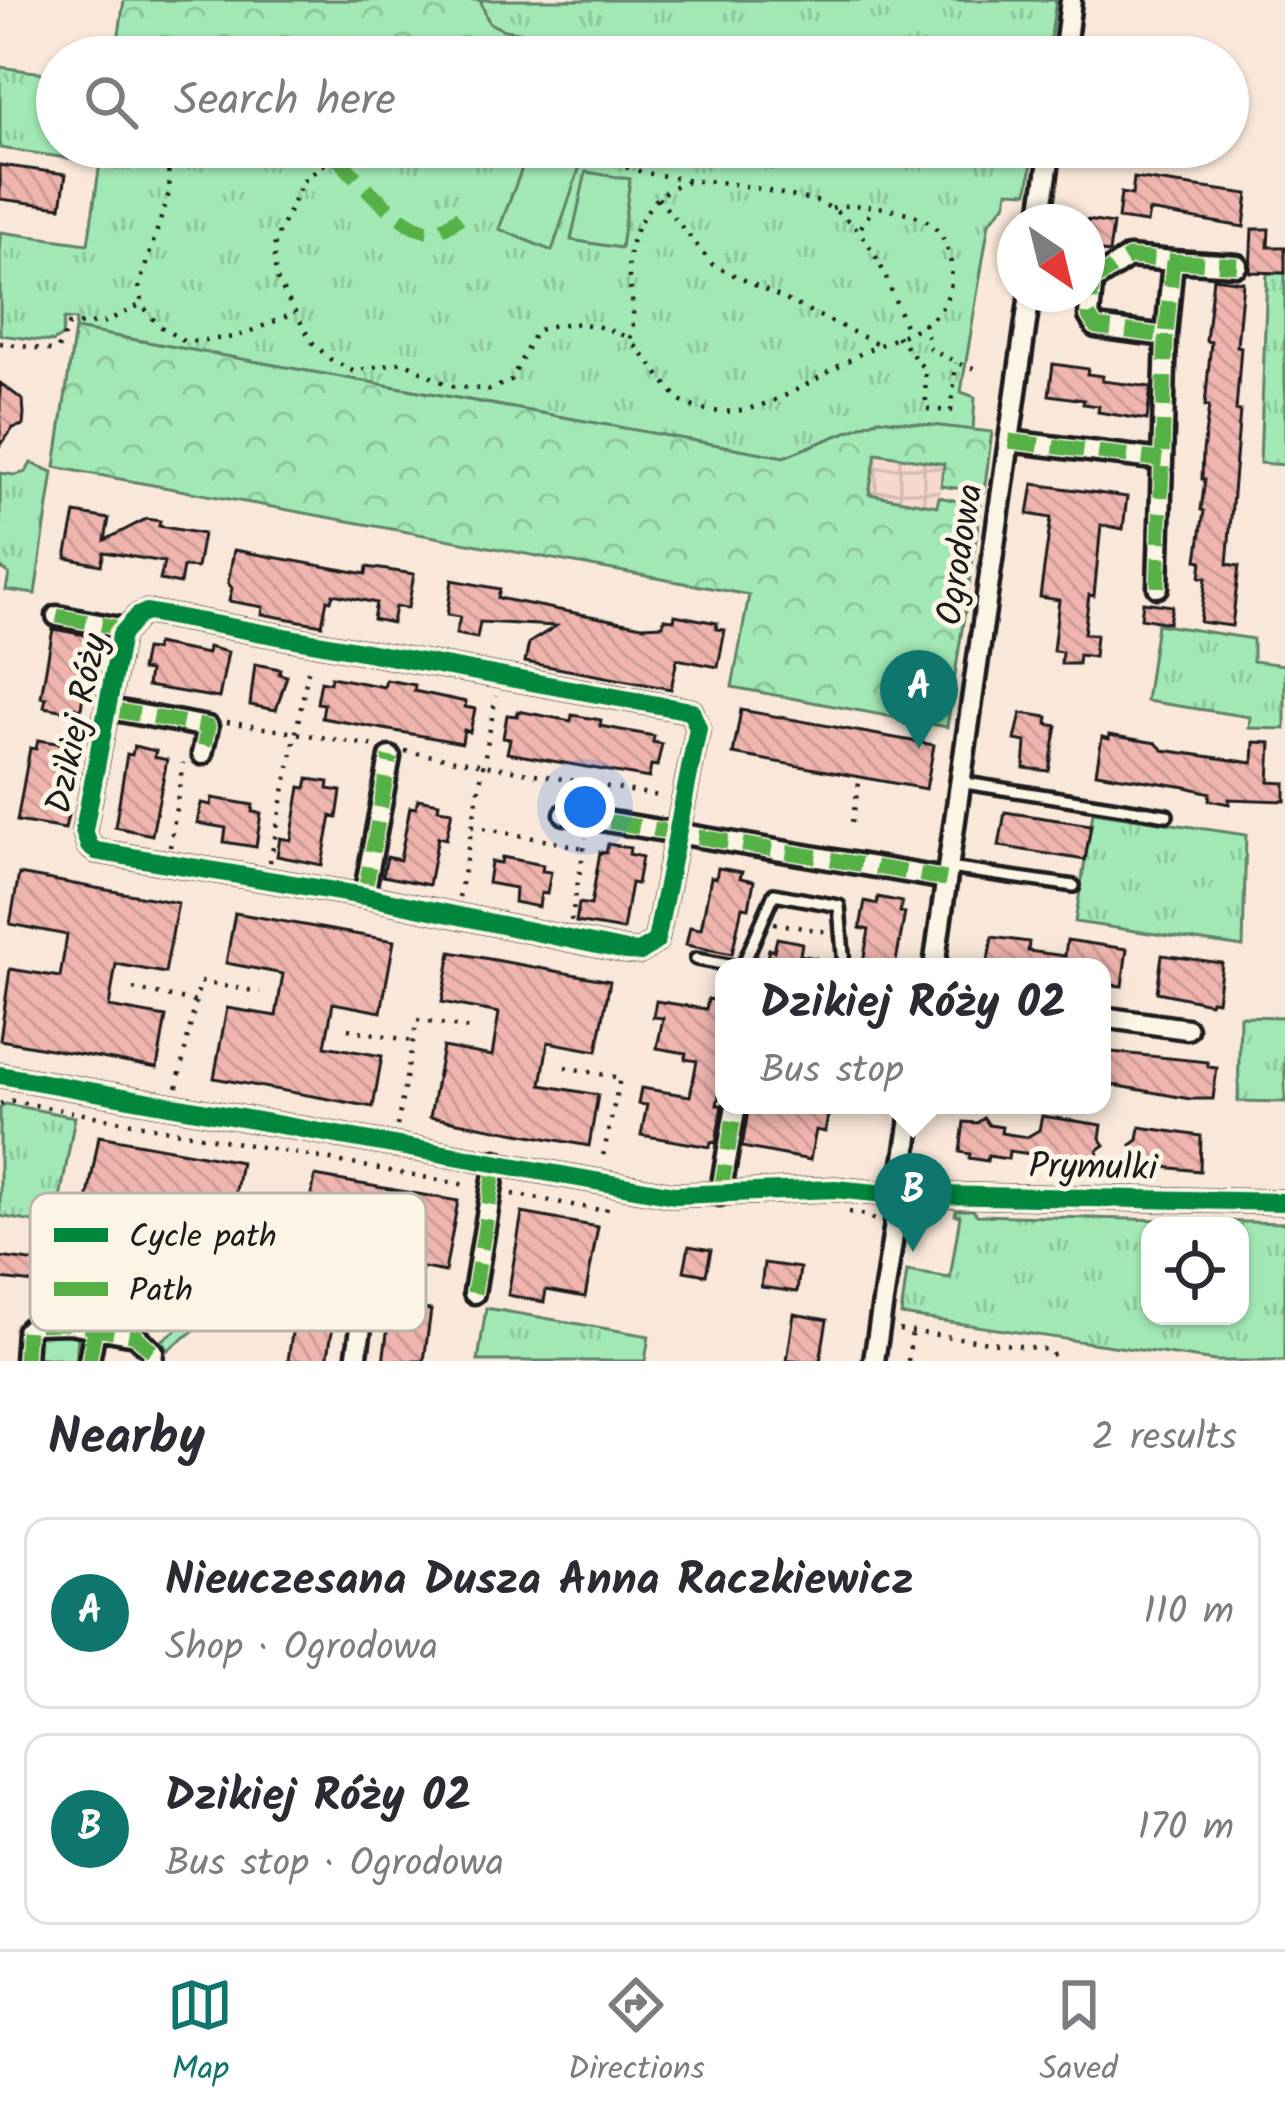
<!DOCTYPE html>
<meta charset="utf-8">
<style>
:root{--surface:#fff;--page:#f2f2f3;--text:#2b2b33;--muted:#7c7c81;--line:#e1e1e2;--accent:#0f766e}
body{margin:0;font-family:Kalam,sans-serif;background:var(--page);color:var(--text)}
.controls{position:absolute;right:36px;bottom:36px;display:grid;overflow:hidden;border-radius:24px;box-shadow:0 3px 9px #0004}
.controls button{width:108px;height:108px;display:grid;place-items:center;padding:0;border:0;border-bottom:3px solid var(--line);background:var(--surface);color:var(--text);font:60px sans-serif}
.compass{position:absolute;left:997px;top:204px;width:108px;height:108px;border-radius:50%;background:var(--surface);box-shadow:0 3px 9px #0004;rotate:145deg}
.you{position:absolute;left:585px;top:807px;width:42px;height:42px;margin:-30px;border:9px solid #fff;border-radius:50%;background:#1a73e8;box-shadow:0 0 0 18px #1a73e833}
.badge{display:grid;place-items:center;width:78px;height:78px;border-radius:50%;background:var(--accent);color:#fff;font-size:39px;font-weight:700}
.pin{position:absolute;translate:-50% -99px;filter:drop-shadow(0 3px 6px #0008)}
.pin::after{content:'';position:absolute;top:63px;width:42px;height:36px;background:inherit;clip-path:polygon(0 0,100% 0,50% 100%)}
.popup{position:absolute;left:715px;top:958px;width:396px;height:156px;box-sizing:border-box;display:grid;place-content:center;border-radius:24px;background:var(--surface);filter:drop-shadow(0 3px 9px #0005);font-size:39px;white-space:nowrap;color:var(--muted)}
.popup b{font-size:45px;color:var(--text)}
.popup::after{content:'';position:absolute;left:50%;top:100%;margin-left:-24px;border:24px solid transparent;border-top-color:var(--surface)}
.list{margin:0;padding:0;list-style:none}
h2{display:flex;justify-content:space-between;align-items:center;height:156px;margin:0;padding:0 48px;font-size:51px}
h2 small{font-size:39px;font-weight:400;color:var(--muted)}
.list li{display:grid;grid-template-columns:78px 1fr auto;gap:36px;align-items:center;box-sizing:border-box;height:192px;margin:0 24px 24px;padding:0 24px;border:3px solid var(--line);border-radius:24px}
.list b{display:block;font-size:45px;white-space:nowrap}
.list p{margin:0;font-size:39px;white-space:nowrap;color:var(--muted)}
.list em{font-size:39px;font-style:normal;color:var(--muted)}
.icon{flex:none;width:66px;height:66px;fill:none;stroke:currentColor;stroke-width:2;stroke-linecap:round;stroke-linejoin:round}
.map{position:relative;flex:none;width:1285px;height:1361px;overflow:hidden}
.search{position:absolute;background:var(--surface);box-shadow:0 3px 9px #0004;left:36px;right:36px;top:36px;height:132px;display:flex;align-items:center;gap:30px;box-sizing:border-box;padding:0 42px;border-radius:66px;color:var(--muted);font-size:45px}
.sheet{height:588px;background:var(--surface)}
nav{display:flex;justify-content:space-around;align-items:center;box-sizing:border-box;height:168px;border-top:3px solid var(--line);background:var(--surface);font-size:33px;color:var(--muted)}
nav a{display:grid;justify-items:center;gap:6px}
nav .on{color:var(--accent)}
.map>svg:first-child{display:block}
.industrial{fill:url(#industrial-grid)}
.grass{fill:url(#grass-tufts);stroke:#5f8268;stroke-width:3;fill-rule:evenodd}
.forest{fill:url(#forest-crowns);stroke:#5f8268;stroke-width:3}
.pitch{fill:#a2e8b4;stroke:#5f8268;stroke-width:3}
.building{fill:url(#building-back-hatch);stroke:#1c1c1c;stroke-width:3}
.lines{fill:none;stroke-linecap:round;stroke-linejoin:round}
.service-casing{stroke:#1c1c1c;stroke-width:18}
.minor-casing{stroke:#1c1c1c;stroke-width:27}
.path{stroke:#1c1c1c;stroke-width:4.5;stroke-dasharray:3 9;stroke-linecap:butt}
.service{stroke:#fcf5e5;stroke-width:9}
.minor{stroke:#fcf5e5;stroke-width:18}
.quiet{stroke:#55b145;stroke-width:15;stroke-dasharray:30 15;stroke-linecap:butt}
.cycleway-casing{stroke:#fcf5e5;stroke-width:26}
.cycleway{stroke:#00873e;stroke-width:18}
.labels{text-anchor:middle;stroke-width:10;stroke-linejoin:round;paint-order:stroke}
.street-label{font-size:36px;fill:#1c1c1c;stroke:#fcf5e5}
.key{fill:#fcf5e5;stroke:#b9b4a9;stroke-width:3}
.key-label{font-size:33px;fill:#1c1c1c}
</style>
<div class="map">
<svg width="1285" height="1361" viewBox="0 0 1285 1361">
<defs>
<pattern id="industrial-grid" width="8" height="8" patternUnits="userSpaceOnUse" patternTransform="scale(3)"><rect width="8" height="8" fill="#f6d8cd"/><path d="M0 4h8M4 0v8" fill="none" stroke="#d2b9af"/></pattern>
<pattern id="grass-tufts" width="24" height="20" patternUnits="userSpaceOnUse" patternTransform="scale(3)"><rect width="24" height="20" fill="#a2e8b4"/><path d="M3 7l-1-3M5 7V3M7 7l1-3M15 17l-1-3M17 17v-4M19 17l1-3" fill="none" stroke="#8bc69a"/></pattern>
<pattern id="forest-crowns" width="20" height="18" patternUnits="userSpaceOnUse" patternTransform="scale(3)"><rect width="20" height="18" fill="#a2e8b4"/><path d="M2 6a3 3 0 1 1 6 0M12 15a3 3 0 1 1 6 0" fill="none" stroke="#8bc69a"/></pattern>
<pattern id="building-back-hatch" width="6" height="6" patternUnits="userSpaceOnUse" patternTransform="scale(3)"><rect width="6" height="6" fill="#efb4ae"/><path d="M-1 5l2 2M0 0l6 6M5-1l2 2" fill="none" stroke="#cc9a95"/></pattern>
</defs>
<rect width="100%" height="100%" fill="#f9e8da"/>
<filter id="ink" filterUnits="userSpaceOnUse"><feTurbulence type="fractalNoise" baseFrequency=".00833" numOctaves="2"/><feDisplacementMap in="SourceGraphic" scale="24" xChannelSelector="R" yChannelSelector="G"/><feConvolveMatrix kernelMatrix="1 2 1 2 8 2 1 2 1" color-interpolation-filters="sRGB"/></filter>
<g filter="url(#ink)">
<path class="industrial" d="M875,453L944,464L938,506L869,495Z"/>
<path class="grass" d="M480,0H1056L1048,57H590L578,41L503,30L489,23Z
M0,67L57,75V147H1034L1028,192L1008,191L1006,203L989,223L961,392L975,397L973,430L879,419L784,457L75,329L76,320L64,319L62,336L53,342L0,335V232L88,244L100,163L0,148Z
M1267,273H1285V465L1260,463Z
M31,463L53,472L35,594L6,590L9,574L0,567V473L15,475L26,472Z
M1157,624L1253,639V661L1285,665V729L1249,728L1250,717L1146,701Z
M1093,812L1246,835L1243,947L1075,922Z
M1240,1016L1285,1017V1102L1238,1101Z
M5,1104L75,1117L55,1226L0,1216V1108Z
M956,1210H973L977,1215L1285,1223V1361H1215L901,1315L907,1271L950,1278L960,1216L955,1215ZM1150,1226H1240V1316H1150Z
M232,1261L271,1268L265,1310L229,1304L168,1350L161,1341L226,1294Z
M486,1308L649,1336L645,1361H478Z
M53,1331L78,1337L76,1361L37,1357L36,1336Z"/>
<path class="forest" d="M124,0H480L489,23L504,30L578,41L590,57H170L117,48Z
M75,329L784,457L879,419L992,432L984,492L941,486L944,464L876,453L869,494L937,506L939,497L981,506L947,727L732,687L749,595L55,467Z"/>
<path class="pitch" d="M530,147L582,160L552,251L499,229Z
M586,172L630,179L621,248L571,240Z"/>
<path class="building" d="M0,165L66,174L61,207L0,199Z
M1134,178L1248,194L1244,227L1149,211L1147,223L1118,219L1121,193L1132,195Z
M1087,220L1113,224L1109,253L1087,250Z
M1252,229H1269L1268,247H1285V273L1250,272Z
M1213,278L1243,282L1237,346L1241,347L1236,411H1240L1227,564L1239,566L1232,626L1200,622L1206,578L1200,577L1202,561L1197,560L1204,511L1201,510L1205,479H1202L1203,451L1209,406H1205L1211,342L1206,341Z
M1053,364L1088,369L1087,374L1103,376L1102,381L1151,387L1147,420L1098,412L1099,406L1083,404L1084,400L1049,395Z
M0,383L23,400L24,414L23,425L13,428L0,446Z
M1033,484L1127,497L1123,529L1101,525L1094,596L1089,595L1084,634L1096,635L1094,657L1079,655L1078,664H1061L1062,652L1053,651L1059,600L1040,597L1051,518L1028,514Z
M75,513L109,519L105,540L146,519L160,521L159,526L203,534L197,568L183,567L180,584L160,580L164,562L104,552L101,565L66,558Z
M234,550L366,574L367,567L414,574L408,608L395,607L392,623L373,619L376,603L333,594L331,601L327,600L322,625L262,614L263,607L229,601L232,588L228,583Z
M452,580L500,589L498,598L642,626L663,625L664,619L674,620L675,615L717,623L716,629L725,630L718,667L677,659L671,689L525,662L529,643L556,626L480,622L477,638L456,634L460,617L447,615Z
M1143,602L1172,606L1169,623L1141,618Z
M53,629L91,636L81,709L67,706L66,711L44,707L46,698L41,697Z
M156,644L207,654L208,647L228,652L219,698L147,686L149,671L141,670L145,649L155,650Z
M255,664L280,669L279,674L287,676L276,710L250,705Z
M331,677L384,687L386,680L415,685L414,691L466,702L465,707L475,709L470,732L464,730L462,743L322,718L324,704L317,703L321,681L330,683Z
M741,710L934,745L926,789L733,754Z
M518,711L571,721L572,715L601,720L600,726L654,736L653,742L662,744L657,766L651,765L649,778L507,753L510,739L503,738L507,715L517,716Z
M1021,713L1048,717L1047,724L1057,726L1049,771L1024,768L1026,742L1015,740Z
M1109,735L1156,743L1163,750L1253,763L1254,742L1271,743L1269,782L1285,783V801L1229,799V804L1209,800L1210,793L1186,787L1096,773L1102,737L1109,739Z
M38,740L62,744L61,751L74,753L64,809L69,810L65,829L17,821L30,748L36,749Z
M134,746L156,751L154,757L167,760L152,835L115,827L127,754L132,755Z
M308,779L329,782L328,789L341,791L337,818L331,816L322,865L277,856L280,838L291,840L300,787L306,788Z
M212,798L253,805L252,812L261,813L256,847L224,842L226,828L197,823L201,803L211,805Z
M418,799L439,803L438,809L452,811L446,839L438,837L429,885L383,876L387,857L400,860L410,807L416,808Z
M1005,812L1091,825L1085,860L999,846Z
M608,844L630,848L629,854L642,857L637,884L631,883L623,930L576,922L579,903L591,905L600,852L606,853Z
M502,857L543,865L542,871L551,872L547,894L541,893L539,907L514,902L515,888L488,883L491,862L501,863Z
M718,868L742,872L740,878L754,881L749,908L742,907L732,954L686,945L690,927L701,929L711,877L716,878Z
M19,874L178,903L165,973L116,964L109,1007L166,1017L157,1068L0,1040L10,969L60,977L67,935L10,924Z
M878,897L902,902L900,912L905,913L895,967H862L869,930L860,928L865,901L877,904Z
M235,913L394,941L381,1012L333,1003L325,1046L382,1056L373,1107L214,1078L227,1008L276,1016L283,974L226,963Z
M992,937L1029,942L1028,951L1065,956L1067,940L1127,949L1122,986L1102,984V967H987Z
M777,938L802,943L800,955L816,958V967H765L769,949L774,951Z
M451,952L610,981L597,1051L548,1042L541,1085L598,1095L589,1146L430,1117L443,1047L492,1056L499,1013L442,1002Z
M1162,955L1222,963L1217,1001L1211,1000L1210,1003L1157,992Z
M708,999L724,1002V1070L717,1105H722L716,1143L711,1142L710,1147L641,1135L647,1105L638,1104L641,1088L690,1096L697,1061L685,1059L686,1053L657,1048L663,1018L653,1017L656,1001L706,1009Z
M1102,1051L1208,1062V1067L1217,1068L1213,1099H1190L1102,1083Z
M749,1105H779L828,1116L825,1132L816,1130L810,1160L742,1147Z
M1042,1116L1102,1125L1100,1138L1105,1145L1098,1150L1096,1163L1009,1151L1008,1159L988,1156L987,1161L969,1158L970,1154L960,1152L964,1122L977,1123L984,1118L989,1125L1002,1127L1001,1133L1027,1137L1039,1130Z
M1140,1127L1201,1136L1200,1171L1134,1164L1136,1151L1131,1145L1138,1140Z
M99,1136L241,1162L229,1232L186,1225L185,1236L127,1226L129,1214L86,1207Z
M315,1176L458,1201L445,1272L403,1264L401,1275L343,1265L345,1254L303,1246Z
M522,1213L598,1227L585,1297L546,1290L544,1302L508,1295Z
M689,1246L711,1250L706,1275L684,1271Z
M0,1257L38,1262L35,1283L0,1279Z
M75,1260L178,1275L173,1307L157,1305L154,1324L93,1314L96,1296L70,1292Z
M764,1263L800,1268L797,1292L761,1287Z
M298,1291L338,1297L327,1361H288Z
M391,1305L431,1310L424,1361H383Z
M794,1314L827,1320L820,1361H787Z"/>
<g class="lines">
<g class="service-casing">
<path id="service" d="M959,782L1167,815
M949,868L1074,886
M696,959L739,967L744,963L774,894L839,906L844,967"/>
</g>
<g class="minor-casing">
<path id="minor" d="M1064,57L1071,0
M1040,222L1051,147
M1173,261L1237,265
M1087,285L1129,257L1173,261L1166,336L1096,327L1089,316L1092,286
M1009,441L1162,460
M1158,587L1166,336
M147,612L691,711L698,728L656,941L640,952L626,951L364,896L96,851L89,846L84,830L121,635L138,616Z
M57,616L125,629
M109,709L208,727L202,754
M565,814L946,879
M364,896L390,757
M934,967L1030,294
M1102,1017L1187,1029
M0,1075L674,1195L835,1189L886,1194L1285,1202
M720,1195L736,1105
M474,1293L496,1161
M25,1361L27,1331L35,1324L69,1323L135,1335L153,1352L152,1361
M89,1361L95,1329
M356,1361L364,1308
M874,1361L913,1105"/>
</g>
<path class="path" d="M166,147L170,190L139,286L142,305L158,325L185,342L236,337L295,313
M356,147L335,156L303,181L275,241L274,263L278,282L312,342L330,359L353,371L404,362L450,386L490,390L511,380L536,331C568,318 599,323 630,339
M557,147L646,173L692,180
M658,198L713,265L878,344
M832,208C855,201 912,209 931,224C956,246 959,292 935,316C921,331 880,343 860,354C807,382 744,434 680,401L630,339C639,309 626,287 629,257C633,223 659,181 698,181C730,180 783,195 816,201C873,224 886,279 907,331
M861,227L874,207
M924,323L930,349L966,367L978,368
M897,336L925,370L926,409L951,411L956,363
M0,343L57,351L69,325L103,323L140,305
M227,722L376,746
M405,751L665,797
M852,822L860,777
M472,826L584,848
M170,847L183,763
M270,862L310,662
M459,897L496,696
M571,921L586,838
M774,923L828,932
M133,989L196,1002
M348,1029L413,1041
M565,1067L620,1078L602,1161
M177,1087L200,982L260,992
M0,1104L8,1100L471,1186
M397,1126L417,1020L476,1030
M512,1194L606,1211L608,1204
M849,1212L867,1215L877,1222
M899,1330L1050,1350L1056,1361
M908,1361L912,1332"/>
<use href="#service" class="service"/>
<use href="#minor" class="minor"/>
<path class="quiet" d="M335,156C356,177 396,223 425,230C439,233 450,224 460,217
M1173,261L1237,265
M1087,285L1129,257L1173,261L1166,336L1096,327L1089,316L1092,286
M1009,441L1162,460
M1158,587L1166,336
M57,616L125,629
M109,709L208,727L202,754
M565,814L946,879
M364,896L390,757
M720,1195L736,1105
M474,1293L496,1161
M25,1361L27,1331L35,1324L69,1323L135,1335L153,1352L152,1361
M89,1361L95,1329"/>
<g class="cycleway-casing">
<path id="cycleway" d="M147,612L691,711L698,728L656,941L640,952L626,951L364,896L96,851L89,846L84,830L121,635L138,616Z
M0,1075L674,1195L835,1189L886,1194L1285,1202"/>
</g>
<use href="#cycleway" class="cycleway"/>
</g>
</g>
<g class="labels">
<g class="street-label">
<text transform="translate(958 554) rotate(-81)" y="13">Ogrodowa</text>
<text transform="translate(75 723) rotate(-78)" y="13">Dzikiej Róży</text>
<text transform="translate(1093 1165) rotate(1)" y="13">Prymulki</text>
</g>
</g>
<rect x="30" y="1193" width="396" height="138" rx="18" class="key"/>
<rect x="54" y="1228" width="54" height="14" fill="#00873e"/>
<rect x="54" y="1282" width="54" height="14" fill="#55b145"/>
<g class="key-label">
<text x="129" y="1247">Cycle path</text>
<text x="129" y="1301">Path</text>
</g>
</svg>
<div class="controls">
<button><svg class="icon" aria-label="locate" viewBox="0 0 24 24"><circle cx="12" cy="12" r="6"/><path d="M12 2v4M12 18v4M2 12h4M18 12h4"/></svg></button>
</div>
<svg class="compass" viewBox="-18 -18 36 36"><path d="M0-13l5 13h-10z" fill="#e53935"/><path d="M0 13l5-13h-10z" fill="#7c7c81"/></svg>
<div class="you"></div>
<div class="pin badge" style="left:919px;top:749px">A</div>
<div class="pin badge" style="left:913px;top:1252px">B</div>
<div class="popup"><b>Dzikiej Róży 02</b>Bus stop</div>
<div class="search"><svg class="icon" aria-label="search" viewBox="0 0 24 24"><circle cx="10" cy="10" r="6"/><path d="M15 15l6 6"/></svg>Search here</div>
</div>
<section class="sheet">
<h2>Nearby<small>2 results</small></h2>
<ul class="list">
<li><span class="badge">A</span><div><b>Nieuczesana Dusza Anna Raczkiewicz</b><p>Shop · Ogrodowa</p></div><em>110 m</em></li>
<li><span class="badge">B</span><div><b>Dzikiej Róży 02</b><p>Bus stop · Ogrodowa</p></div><em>170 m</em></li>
</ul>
</section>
<nav>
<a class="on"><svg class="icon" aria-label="map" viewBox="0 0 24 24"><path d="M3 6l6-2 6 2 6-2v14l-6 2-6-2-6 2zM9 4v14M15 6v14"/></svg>Map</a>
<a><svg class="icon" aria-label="directions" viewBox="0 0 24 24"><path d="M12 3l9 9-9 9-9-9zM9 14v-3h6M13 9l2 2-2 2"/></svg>Directions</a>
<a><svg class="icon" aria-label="saved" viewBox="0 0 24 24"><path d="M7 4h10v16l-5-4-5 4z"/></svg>Saved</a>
</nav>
